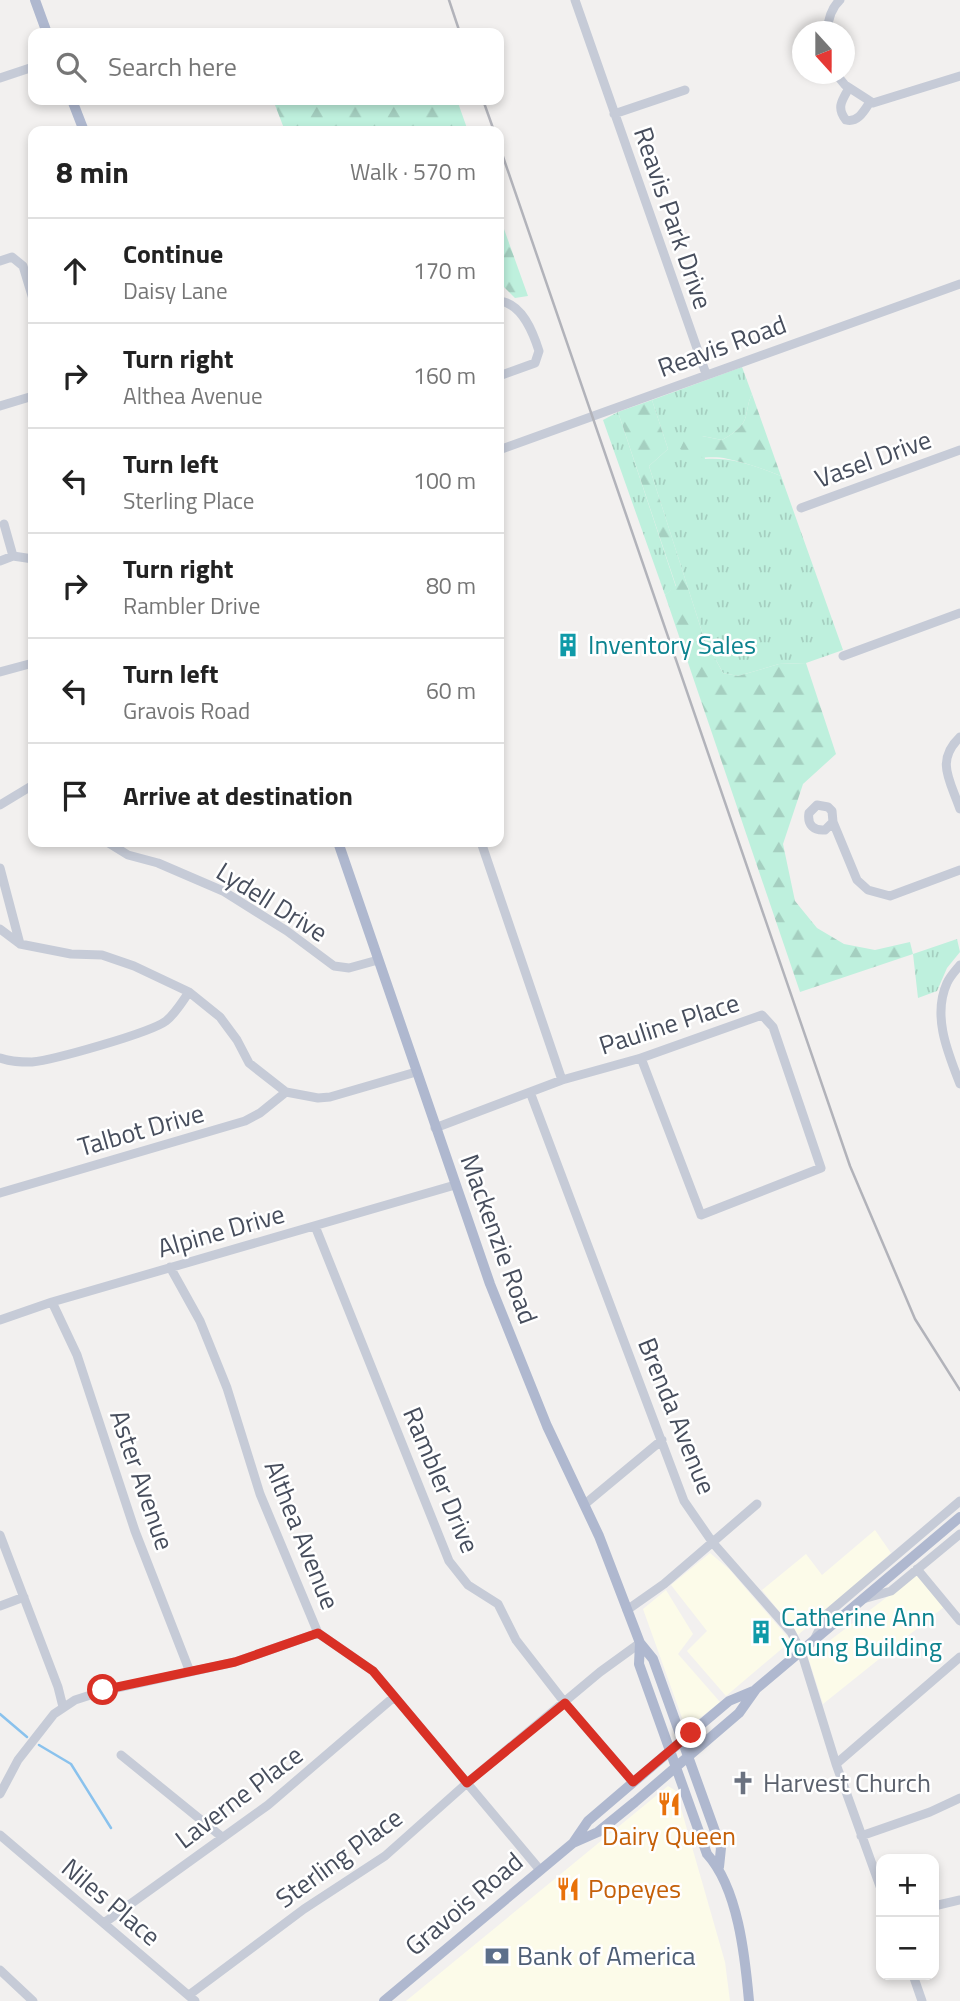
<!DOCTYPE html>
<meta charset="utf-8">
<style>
:root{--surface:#fff;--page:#f6f6f6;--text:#222;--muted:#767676;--line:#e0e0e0}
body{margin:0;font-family:"Titillium Web",sans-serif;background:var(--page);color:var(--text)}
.controls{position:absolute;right:21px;bottom:21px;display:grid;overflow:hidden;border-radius:14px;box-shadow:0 4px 10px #0003}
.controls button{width:63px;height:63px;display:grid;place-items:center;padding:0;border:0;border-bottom:2px solid var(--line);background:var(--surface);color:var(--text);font:35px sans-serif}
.compass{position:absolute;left:792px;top:21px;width:63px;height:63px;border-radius:50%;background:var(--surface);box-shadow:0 4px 10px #0003;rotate:159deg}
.stop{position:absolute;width:21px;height:21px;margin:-16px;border:5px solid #d93025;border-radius:50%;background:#fff}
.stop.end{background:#d93025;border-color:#fff;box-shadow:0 2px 7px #0008}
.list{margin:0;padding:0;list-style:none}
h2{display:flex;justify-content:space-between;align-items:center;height:91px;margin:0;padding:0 28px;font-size:30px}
h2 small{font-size:23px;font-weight:400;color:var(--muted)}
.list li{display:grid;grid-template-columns:46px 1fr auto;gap:21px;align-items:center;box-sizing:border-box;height:105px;padding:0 28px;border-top:2px solid var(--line)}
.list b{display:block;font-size:26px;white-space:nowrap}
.list p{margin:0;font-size:23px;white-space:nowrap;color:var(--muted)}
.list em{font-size:23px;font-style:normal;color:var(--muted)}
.icon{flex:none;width:38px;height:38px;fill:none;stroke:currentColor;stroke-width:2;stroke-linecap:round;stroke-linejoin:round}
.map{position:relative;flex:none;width:960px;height:2001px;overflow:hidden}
.search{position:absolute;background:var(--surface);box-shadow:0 4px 10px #0003;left:28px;top:28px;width:476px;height:77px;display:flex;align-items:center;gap:18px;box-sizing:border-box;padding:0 24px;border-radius:14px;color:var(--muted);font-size:26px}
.panel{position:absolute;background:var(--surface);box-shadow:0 4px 10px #0003;left:28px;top:126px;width:476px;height:721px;border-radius:14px}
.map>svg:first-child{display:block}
.commercial{fill:#fcfbe9}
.grass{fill:url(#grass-tufts)}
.forest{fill:url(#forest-firs)}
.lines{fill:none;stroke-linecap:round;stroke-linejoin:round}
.stream{stroke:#8ac2ed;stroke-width:2.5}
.minor{stroke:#c6cbd7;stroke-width:9}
.major{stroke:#afb8cf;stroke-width:10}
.rail{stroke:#b2b3ba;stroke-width:2.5}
.route{stroke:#d93025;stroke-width:9}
.labels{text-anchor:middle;stroke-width:5;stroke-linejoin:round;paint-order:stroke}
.street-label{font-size:26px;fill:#474e5d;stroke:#fff}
.culture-label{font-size:26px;fill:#0d838f;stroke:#fff;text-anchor:start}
.worship-label{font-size:26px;fill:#5b616d;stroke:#fff;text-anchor:start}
.food-label{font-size:26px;fill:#c56008;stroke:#fff}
.service-label{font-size:26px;fill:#4e5e75;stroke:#fff;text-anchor:start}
</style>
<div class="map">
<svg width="960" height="2001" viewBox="0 0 960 2001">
<defs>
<pattern id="grass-tufts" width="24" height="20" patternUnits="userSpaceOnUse" patternTransform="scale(1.75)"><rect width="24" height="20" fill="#bef0dd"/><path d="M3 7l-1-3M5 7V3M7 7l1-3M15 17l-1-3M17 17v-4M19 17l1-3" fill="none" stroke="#a5cfc0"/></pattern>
<pattern id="forest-firs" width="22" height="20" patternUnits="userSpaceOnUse" patternTransform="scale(1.75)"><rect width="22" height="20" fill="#bef0dd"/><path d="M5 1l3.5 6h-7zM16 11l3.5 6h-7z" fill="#a5cfc0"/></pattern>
</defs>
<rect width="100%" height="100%" fill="#f2f0ef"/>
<path class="commercial" d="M875,1530L891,1553L798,1635L762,1590L806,1554L822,1575Z
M710,1553L729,1569L791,1641L726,1696L687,1651L707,1631L671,1585Z
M916,1575L944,1607L823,1704L808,1657Z
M666,1590L693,1634L678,1654L720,1702L686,1729L643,1609Z
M668,1786L676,1791L725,1962L730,2001H406Z"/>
<path class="grass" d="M742,367L752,394C748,402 748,408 746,416C743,428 732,434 722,440L702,436L705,459C732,457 756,466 781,476L843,650L806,663L779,664L738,676L723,673L704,638L649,466L668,449L652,400Z
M618,412L676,587L665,595L603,420Z
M957,939L960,952L947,968L937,991L918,998L913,954Z"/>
<path class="forest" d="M289,100H457L468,131H285L275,105Z
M499,215L528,296L515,298L499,282Z
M752,394L781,476C764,469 747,463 728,459C708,454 699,463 680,449L685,439L702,436L722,440C732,434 743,428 746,416C748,408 748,402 752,394Z
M652,400L668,449L649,466L704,638L723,673L738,676L779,664L806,663L836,754L803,784L783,844L795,901L817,928L844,944L875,950L910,942L913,954L800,992L665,595L676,586L618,412Z"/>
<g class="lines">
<path class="stream" d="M0,1714L27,1737
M39,1745L71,1764L111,1828"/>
<path class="minor" d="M575,0L706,374
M827,32C828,20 831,8 840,0
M836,74L845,85L873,103L960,76
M0,78L33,67
M849,88C842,100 836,108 846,120C858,123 864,111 870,102
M614,114L685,90
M0,261L12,257L23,266L33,299
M499,301C522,303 533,332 539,351L535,363L499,376
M0,406L33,396
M499,450L960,284
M801,508L960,450
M4,524L13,556
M0,561L13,556L33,559
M843,656L960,613
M0,672L33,663
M960,737C935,761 950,780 960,809
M0,805L33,785
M833,822L825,830C814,831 807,825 809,813L817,805L828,807L832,811L833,822L857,880L868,890L890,896L960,870
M107,842L128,855L158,863L223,891L287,931L334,966L349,968L378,960
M481,842L562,1080
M0,868L20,944
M0,929L20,944L71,954L102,955L134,966L189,992L220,1017L237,1040L249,1063L286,1092L318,1098L330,1097L416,1072
M960,965C956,970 950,976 947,983C932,1016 948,1053 960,1084
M0,1058C10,1062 21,1062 32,1062C53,1060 150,1033 166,1021C175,1014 182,1002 189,992
M530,1092L684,1501L713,1543L791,1632L801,1651L836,1764L881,1889
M435,1128L562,1080L641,1058L762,1015L773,1027L821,1168L701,1215L641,1058
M0,1193L245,1121L260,1113L286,1092
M315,1226L449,1561L468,1585L498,1604L516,1640L565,1703L633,1782
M170,1267L200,1321L227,1388L260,1494L318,1633L373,1671L540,1870
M52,1302L77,1355L135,1531L190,1672
M0,1320L52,1302L455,1185
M585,1504L662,1440
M0,1535L58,1687L63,1707
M917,1569L960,1621
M863,1599L891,1591L960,1534
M0,1606L24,1597
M627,1610L664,1584L757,1504
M815,1638L827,1614L960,1501
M121,1755L222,1837
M836,1764L960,1657
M0,1794L18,1760L54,1714L75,1700L103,1691L235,1662L318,1633
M0,1835L195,2001
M861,1836L930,1812L960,1798
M934,1906L960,1900
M104,1923L268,1805L394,1697
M0,1970L33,2001
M913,1975L922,2001
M189,1995L304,1909L385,1856L467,1783L600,1672L640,1643"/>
<path class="major" d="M35,0L47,33
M72,100L84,131
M338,842L490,1284L547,1426L599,1536L640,1643L653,1659L721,1848L719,1867
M640,1643L639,1664L707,1854C738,1888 745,1956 749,2001
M573,1843L598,1832L635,1802L739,1713L756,1689L960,1517
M384,2001L573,1843L588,1821L691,1733L729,1701L753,1691"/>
<path class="rail" d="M449,0L460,33
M483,100L494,131
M499,145L850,1166L915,1319L960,1390"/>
</g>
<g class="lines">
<path class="route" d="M103,1690L235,1662L318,1633L373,1671L467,1783L565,1703L633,1782L691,1733"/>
</g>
<defs>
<g id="building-bare" transform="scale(1.89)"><path d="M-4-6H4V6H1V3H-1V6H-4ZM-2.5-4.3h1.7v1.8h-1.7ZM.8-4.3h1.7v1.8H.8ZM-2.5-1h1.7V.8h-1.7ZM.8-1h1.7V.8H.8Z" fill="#0f9aa8" stroke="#fff" stroke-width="2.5" paint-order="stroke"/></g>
<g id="church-bare" transform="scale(1.89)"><path d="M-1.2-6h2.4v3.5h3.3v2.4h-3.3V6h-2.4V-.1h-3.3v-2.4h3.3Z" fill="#6b7280" stroke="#fff" stroke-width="2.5" paint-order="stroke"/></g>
<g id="restaurant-bare" transform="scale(1.89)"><path d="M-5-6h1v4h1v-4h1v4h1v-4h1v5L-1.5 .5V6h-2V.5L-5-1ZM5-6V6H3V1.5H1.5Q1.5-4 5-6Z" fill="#e8710a" stroke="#fff" stroke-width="2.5" paint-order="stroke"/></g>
<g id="bank-bare" transform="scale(1.89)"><path d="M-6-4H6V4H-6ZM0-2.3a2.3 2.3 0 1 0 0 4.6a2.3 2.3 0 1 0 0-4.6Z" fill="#5c6f8a" stroke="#fff" stroke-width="2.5" paint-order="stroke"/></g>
</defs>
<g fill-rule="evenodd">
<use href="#building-bare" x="568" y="645"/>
<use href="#building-bare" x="761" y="1632"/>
<use href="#church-bare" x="743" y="1783"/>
<use href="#restaurant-bare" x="669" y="1804"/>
<use href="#restaurant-bare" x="568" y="1889"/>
<use href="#bank-bare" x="497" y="1956"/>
</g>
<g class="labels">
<g class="street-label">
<text transform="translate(673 218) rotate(71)" y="9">Reavis Park Drive</text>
<text transform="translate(722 346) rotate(-20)" y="9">Reavis Road</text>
<text transform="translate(873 459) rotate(-20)" y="9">Vasel Drive</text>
<text transform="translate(272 902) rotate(32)" y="9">Lydell Drive</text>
<text transform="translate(669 1024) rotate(-18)" y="9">Pauline Place</text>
<text transform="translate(141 1130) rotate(-16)" y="9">Talbot Drive</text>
<text transform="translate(221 1231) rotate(-16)" y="9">Alpine Drive</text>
<text transform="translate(499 1239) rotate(70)" y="9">Mackenzie Road</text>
<text transform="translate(677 1416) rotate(68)" y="9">Brenda Avenue</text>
<text transform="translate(142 1480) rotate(71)" y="9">Aster Avenue</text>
<text transform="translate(441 1480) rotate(67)" y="9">Rambler Drive</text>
<text transform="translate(302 1535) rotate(68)" y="9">Althea Avenue</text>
<text transform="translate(239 1797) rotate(-37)" y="9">Laverne Place</text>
<text transform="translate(339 1858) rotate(-36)" y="9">Sterling Place</text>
<text transform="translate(111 1902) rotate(40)" y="9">Niles Place</text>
<text transform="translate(464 1904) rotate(-40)" y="9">Gravois Road</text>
</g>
<g class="culture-label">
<text x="588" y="654">Inventory Sales</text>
<text x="781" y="1626">Catherine Ann<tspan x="781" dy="30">Young Building</tspan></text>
</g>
<g class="worship-label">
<text x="763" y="1792">Harvest Church</text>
</g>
<g class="food-label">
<text x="669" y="1845">Dairy Queen</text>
<text x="588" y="1898" text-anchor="start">Popeyes</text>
</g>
<g class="service-label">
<text x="517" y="1965">Bank of America</text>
</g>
</g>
</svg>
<div class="controls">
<button>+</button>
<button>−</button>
</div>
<svg class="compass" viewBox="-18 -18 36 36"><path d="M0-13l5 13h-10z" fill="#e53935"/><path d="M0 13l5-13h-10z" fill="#767676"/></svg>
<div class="stop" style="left:103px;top:1690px"></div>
<div class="stop end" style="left:691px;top:1733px"></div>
<div class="search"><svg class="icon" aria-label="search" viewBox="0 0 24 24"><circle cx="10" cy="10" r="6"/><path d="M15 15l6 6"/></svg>Search here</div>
<section class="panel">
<h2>8 min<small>Walk · 570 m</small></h2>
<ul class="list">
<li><svg class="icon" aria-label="ahead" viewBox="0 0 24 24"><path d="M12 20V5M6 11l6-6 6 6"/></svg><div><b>Continue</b><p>Daisy Lane</p></div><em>170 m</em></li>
<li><svg class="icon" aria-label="right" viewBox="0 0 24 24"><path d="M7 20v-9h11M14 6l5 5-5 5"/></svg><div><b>Turn right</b><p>Althea Avenue</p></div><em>160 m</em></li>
<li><svg class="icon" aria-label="left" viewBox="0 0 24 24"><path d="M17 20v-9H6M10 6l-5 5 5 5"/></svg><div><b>Turn left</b><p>Sterling Place</p></div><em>100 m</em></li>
<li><svg class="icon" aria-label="right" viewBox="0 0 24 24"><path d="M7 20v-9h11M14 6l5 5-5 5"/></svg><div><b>Turn right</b><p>Rambler Drive</p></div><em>80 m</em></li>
<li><svg class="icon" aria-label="left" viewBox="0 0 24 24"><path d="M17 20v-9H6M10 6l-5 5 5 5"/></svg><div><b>Turn left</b><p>Gravois Road</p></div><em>60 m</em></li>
<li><svg class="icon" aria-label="arrive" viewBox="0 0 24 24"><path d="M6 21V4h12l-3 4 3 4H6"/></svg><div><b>Arrive at destination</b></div></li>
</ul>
</section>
</div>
